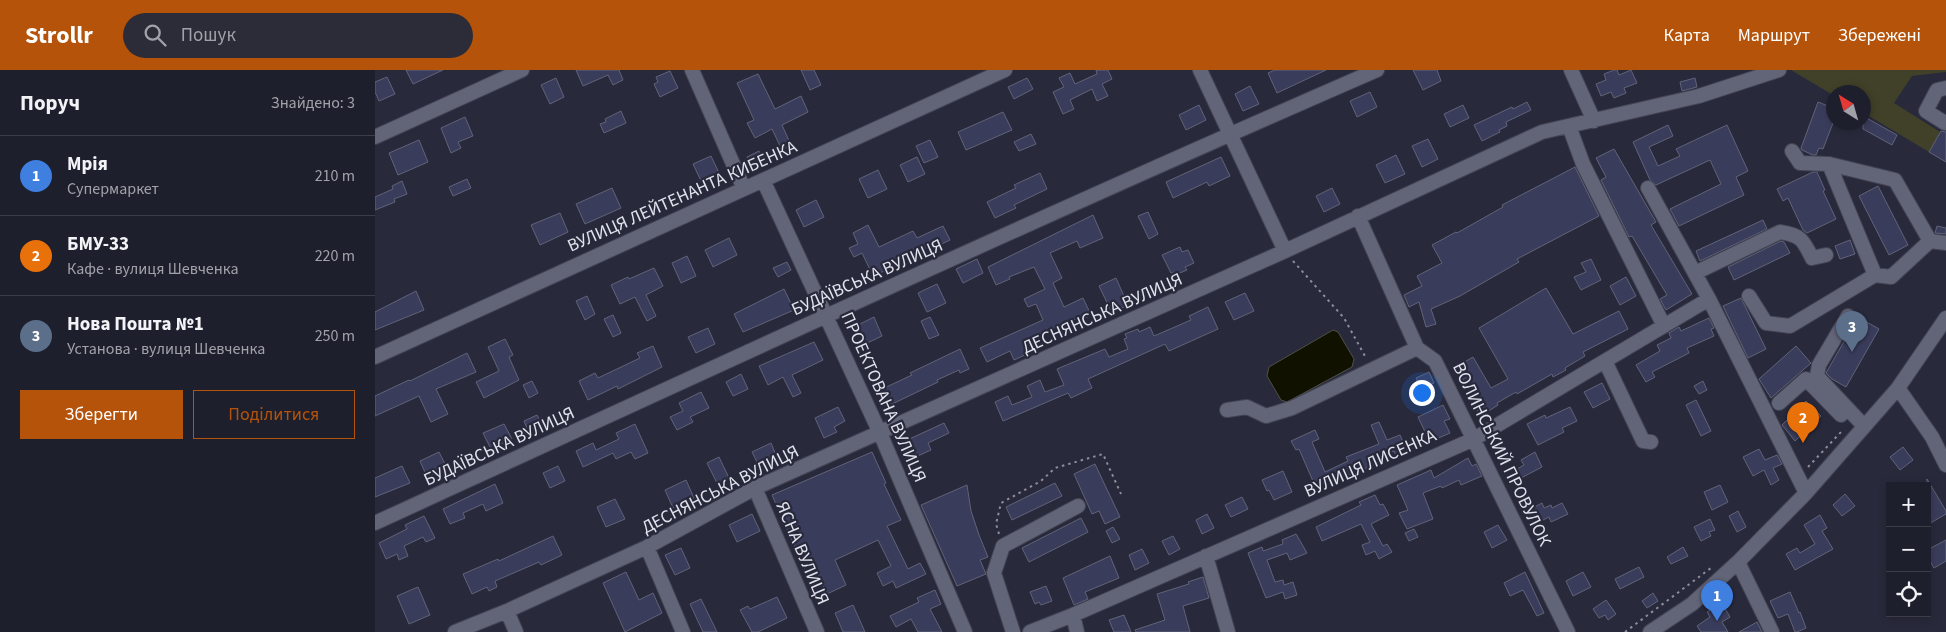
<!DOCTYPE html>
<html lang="uk">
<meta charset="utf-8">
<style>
:root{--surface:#1e1f2c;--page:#2b2c38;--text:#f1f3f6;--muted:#a1a2a9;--line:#3c3d48;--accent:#b45309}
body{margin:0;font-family:"Source Sans 3",sans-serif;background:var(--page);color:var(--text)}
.controls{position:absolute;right:15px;bottom:15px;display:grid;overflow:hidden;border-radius:0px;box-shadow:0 2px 8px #0003}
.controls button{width:45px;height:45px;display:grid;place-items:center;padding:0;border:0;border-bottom:1px solid var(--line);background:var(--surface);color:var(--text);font:25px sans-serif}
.compass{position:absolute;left:1451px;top:15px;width:45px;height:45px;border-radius:50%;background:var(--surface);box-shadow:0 2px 8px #0003;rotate:323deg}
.you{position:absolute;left:1046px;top:322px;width:18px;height:18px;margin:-12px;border:4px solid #fff;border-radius:50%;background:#1a73e8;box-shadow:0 0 0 8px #1a73e833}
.badge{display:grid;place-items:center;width:32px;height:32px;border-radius:50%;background:var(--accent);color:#fff;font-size:16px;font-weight:700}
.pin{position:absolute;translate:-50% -41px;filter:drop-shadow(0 1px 2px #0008)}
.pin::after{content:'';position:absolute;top:26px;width:18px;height:15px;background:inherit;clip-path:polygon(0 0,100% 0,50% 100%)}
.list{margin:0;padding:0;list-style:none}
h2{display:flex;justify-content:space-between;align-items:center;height:65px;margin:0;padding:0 20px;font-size:21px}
h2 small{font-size:16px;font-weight:400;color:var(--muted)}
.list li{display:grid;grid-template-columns:32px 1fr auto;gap:15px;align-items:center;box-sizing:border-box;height:80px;padding:0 20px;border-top:1px solid var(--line)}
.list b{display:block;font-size:19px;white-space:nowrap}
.list p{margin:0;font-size:16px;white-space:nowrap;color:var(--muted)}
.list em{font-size:16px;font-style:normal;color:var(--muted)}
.actions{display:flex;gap:10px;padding:15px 20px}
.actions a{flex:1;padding:11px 0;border:1px solid var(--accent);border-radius:0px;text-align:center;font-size:18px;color:var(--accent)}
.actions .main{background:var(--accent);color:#fff}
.icon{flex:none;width:28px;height:28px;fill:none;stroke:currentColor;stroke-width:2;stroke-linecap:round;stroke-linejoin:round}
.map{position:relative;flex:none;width:1571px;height:562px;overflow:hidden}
header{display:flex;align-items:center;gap:30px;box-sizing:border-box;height:70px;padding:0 25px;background:var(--accent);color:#fff}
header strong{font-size:24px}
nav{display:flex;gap:28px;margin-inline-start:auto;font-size:18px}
.search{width:350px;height:45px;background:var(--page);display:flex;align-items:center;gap:12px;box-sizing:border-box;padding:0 18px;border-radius:28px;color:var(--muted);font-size:19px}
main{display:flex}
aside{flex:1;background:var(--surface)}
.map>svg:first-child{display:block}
.green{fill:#414129}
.water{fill:#110;stroke:#4f5047}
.building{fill:#3a3c5b;stroke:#616378}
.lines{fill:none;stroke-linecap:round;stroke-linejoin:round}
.minor-casing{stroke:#434453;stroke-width:16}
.path{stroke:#8d8e9c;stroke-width:2;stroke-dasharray:2.5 4;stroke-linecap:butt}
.minor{stroke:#626478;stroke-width:14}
.labels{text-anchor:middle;stroke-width:4.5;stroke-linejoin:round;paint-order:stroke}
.street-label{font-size:18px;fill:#e1e3ee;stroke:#28293b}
</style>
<header>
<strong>Strollr</strong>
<div class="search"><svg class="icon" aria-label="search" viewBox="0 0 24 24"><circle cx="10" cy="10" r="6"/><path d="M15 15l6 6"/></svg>Пошук</div>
<nav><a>Карта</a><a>Маршрут</a><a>Збережені</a></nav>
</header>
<main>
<aside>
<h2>Поруч<small>Знайдено: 3</small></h2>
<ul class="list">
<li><span class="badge" style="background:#3f7fe0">1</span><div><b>Мрія</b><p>Супермаркет</p></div><em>210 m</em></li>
<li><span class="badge" style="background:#e8710a">2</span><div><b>БМУ-33</b><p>Кафе · вулиця Шевченка</p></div><em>220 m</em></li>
<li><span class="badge" style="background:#5c6f8a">3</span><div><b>Нова Пошта №1</b><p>Установа · вулиця Шевченка</p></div><em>250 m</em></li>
</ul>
<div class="actions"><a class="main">Зберегти</a><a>Поділитися</a></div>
</aside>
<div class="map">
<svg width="1571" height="562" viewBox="0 0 1571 562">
<rect width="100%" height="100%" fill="#28293b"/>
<path class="green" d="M1416,0H1571V2L1537,6L1519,33L1565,62L1554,82L1489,43L1488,22H1458V25Z"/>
<path class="water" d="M958,260L963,262L979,289L977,297L912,332L906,330L892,306L894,297Z"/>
<path class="building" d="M31,0H68L38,14Z
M201,0H244L248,10L238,15L233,5L208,16Z
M426,0H439L446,15L435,20Z
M721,0H733L737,9L727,14L733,26L722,31L717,19L695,30L699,39L688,44L678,22L689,17L684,8L695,3L700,14L722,4Z
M900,0H951L902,23L893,3Z
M1038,0H1062L1066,11L1048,20Z
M1239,0H1242L1244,5L1256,0L1262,13L1249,18L1251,23L1239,28L1236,22L1226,26L1221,14L1231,10L1229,4Z
M295,1L303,18L285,27L279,14L283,12L281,7Z
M383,4L400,39L426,26L433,42L407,55L416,75L407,80L397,59L380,68L372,53L379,50L362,13Z
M12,7L20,24L4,31L0,22V12Z
M181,8L189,27L175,34L166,15Z
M652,8L658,19L639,29L633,17Z
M1320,8L1322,17L1307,21L1305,12Z
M875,16L884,34L868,41L860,24Z
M995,22L1002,37L982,47L975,31Z
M1152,32L1156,40L1131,52L1132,56L1124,60L1125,62L1107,71L1099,55L1137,37L1138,39Z
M1443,32L1458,38V53L1448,79L1444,78L1441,85H1438L1427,80L1426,78Z
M824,35L831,50L811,60L804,45Z
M1088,35L1094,48L1075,57L1069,44Z
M246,41L251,53L229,63L225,54L231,52L230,49Z
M628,42L637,60L591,80L583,62Z
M1488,46L1522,65L1517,75L1488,59Z
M90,47L98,66L83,72L86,78L76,83L66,58Z
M1293,55L1298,66L1274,77L1283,96L1305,86L1301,79L1352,55L1373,101L1361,107L1369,125L1304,156L1295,139L1346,114L1335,90L1281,115L1275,110L1258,72Z
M1566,61L1571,62V92L1554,82Z
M656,64L661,74L644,81L639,72Z
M1053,69L1063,89L1047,97L1037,76Z
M44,70L53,92L23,105L14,83Z
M555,70L563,87L549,93L541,76Z
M1239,79L1281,152L1276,155L1317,224L1291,240L1285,229L1292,225L1257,166L1254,167L1226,110L1231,107L1221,88Z
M384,81L389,92L377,97L372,87Z
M1021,85L1030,104L1010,113L1001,95Z
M336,86L345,105L327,113L318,94Z
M542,87L550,104L533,112L525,95Z
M846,87L855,106L834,116L832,112L798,128L791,112Z
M1200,97L1224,146L1142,189L1144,192L1085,226L1056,239L1061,254L1051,257L1044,232L1034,237L1029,225L1047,216L1042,206L1067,193L1057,175L1081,162L1082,163L1128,137L1127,135Z
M503,100L512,119L493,128L484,109Z
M1438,102H1442L1450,120L1448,121L1461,149L1432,163L1428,160L1413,128L1408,131L1402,119Z
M665,103L672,119L639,135L641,138L620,148L612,132L641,118L639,115Z
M92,109L96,118L78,126L74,117Z
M27,111L32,124L19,129L20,132L0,140V127L18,119L17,116Z
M1503,116L1533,175L1514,185L1484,126Z
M237,118L246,138L210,154L201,134Z
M957,118L965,134L949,142L941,126Z
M441,130L449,147L429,157L421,140Z
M773,142L783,164L774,169L763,146Z
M185,143L193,162L165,175L156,155Z
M718,145L728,168L705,178L702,171L675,183L687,208L678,213L689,237L708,228L716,245L702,252L701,249L657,267L663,279L639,290L635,281L612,292L605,278L668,250L661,234L653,237L649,229L670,219L659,197L634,207L635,209L621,215L613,197Z
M1388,150L1392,159L1325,191L1321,181Z
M493,155L504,177L538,161L542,168L568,156L575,170L556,179L555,176L513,196L514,199L498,206L487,183L479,187L474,178L483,174L478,163Z
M1562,156L1571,158V164L1560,163Z
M354,168L362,185L338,197L330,180Z
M1475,170L1480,184L1465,189L1460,176Z
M1406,171L1409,172L1415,183L1359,210L1353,197Z
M805,177L807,182L813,180L819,193L810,197L812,200L800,205L799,202L796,203L787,185Z
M312,186L321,206L306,213L297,193Z
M602,189L608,203L588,213L581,199Z
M1216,189L1226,210L1206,220L1199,207L1211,202L1206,193Z
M412,192L416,200L403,207L398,198Z
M279,198L288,216L271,225L281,246L272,251L260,227L245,234L236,215L253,207L254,209Z
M1251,207L1261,226L1245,235L1235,216Z
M741,208L753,235L737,243L724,216Z
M562,214L571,233L552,242L543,223Z
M1171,218L1198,264L1244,241L1253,259L1208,282L1210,286L1190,298L1191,300L1178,307L1177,304L1142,324L1141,322L1122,333L1123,335L1106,346L1096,330L1099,328L1081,297L1098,287L1116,318L1133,309L1104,258Z
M409,219L419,240L368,262L359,244Z
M41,221L49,240L0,260V242Z
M870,223L879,241L859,250L850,232Z
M212,226L220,244L210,250L201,231Z
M1366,228L1391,279L1373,288L1348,236Z
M833,237L843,259L794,281L790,274L713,309L717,318L696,328L693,323L628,351L620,332L633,326L637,335L657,327L652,316L665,310L670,322L689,315L682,299L730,279L734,287L753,279L749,269L752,268L750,264L763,259L764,262L775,257L779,266L816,250L814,246Z
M238,245L246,263L238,267L229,249Z
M499,247L507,266L490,274L481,256Z
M555,247L564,265L554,269L546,251Z
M1483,247L1504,259L1471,317L1457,309L1451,303Z
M1334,248L1339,258L1336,259L1339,266L1312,278L1314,283L1277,302L1280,307L1271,312L1261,295L1285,281L1282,275L1296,268L1294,263L1304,257L1306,261Z
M333,258L340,274L321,283L313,267Z
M130,269L138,285L134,287L144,310L109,328L101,312L124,301L113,277Z
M439,272L448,290L417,305L426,323L418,327L408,307L393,315L384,296Z
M278,276L287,297L243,319L242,316L213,330L204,311L220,303L223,308L265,288L262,283Z
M1421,276L1436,293L1396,328L1384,309Z
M585,279L594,299L585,303L584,300L562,310L563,312L513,336L505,320L537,305L535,303Z
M92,283L101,302L61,319L73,344L56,352L44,326L0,346V326L34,310L35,311Z
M1054,302L1059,313L1046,319L1041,308Z
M366,304L373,319L358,326L351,312Z
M157,311L163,323L154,328L148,315Z
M1328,311L1332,320L1324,324L1319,316Z
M1227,313L1235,329L1218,338L1209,322Z
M326,322L334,338L315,347L318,352L302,360L295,347L308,341L304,333Z
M1321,330L1336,361L1326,366L1311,335Z
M1431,331L1446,346L1420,371L1407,355Z
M1068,335L1075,349L1069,351L1075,363L1059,370L1056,364L1052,366L1043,347Z
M463,337L470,351L459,357L462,362L449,368L440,348Z
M1195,337L1202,351L1187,358L1189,362L1163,375L1152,354L1170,345L1171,348Z
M162,345L169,358L155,365L149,351Z
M1004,352L1012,370L1025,365L1032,381L1021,386L1019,381L1002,388L1004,393L941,418L924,379L921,380L916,371L940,360L944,369L937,372L950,402L973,391L971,387L1004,374L996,355Z
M569,353L574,363L553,373L556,380L536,389L528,372Z
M129,354L137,369L116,379L108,363Z
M260,354L273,383L260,389L256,382L241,389L238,383L208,397L201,381L218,373L221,380L244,369L241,363Z
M396,373L403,390L385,398L377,382Z
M1528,377L1538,390L1525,400L1515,387Z
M1384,379L1390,390L1402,385L1407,394L1398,398L1404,410L1396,415L1389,400L1378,406L1368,387Z
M64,382L72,398L52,407L45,391Z
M497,382L511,413L509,414L526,450L512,456L533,499L545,493L551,504L521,518L518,511L508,516L502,503L516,496L503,470L460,490L471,515L452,524L440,498L431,502L397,425Z
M1160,382L1167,397L1146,408L1142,399L1149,395L1146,390Z
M344,387L355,410L343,415L332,393Z
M1093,388L1097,396L1101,394L1107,406L1086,415L1084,410L1067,418L1066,416L1048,423L1058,449L1032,459L1024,443L1033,440L1022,415L1056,400L1059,408Z
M720,394L745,447L730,454L724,441L717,444L699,404Z
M27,396L35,413L0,427V408Z
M183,396L190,411L175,418L168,403Z
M908,401L917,422L899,430L894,420L892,421L887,410Z
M1552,409L1571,441V444L1552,455Z
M311,410L319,428L298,438L290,420Z
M680,413L687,426L637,450L631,437Z
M120,414L128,433L111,441L108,434L88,443L90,448L75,454L68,439Z
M592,415L596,441L604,465L613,487L605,490L611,504L582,516L546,435Z
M1345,415L1353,432L1337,440L1329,422Z
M1470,424L1480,436L1467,446L1458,435Z
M1000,425L1005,435L1008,434L1014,445L996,454L1008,476L1012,474L1017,482L1004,489L1000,481L991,485L987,475L995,472L986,454L947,471L941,457L986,435L984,432Z
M867,427L873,439L856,447L850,435Z
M240,429L250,449L231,457L222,437Z
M1167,433L1169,438L1176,435L1177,438L1187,433L1193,444L1176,452L1174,447L1158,455L1152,441Z
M1363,441L1371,457L1362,462L1354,446Z
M377,444L385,461L362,472L354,455Z
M832,444L839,458L827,464L821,450Z
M1445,445L1452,458L1447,461L1458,479L1420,500L1411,484L1422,478L1425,483L1440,474L1429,455Z
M49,446L60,468L51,472L48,467L29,476L33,486L24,490L22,484L11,489L4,473L32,459L30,455Z
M706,448L713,462L654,492L647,478Z
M1335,449L1340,460L1334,462L1336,466L1326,471L1319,457Z
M1123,455L1132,470L1117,478L1109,462Z
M738,457L745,469L737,473L731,461Z
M1039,459L1043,467L1034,471L1030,463Z
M921,464L932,483L915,490L912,483L892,490L900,512L908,510L909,515L918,512L922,525L910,529L908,522L891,528L873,483L887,477L888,481L908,474L907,470Z
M178,466L187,485L166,495L164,492L120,511L122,517L114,521L112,517L97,524L88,504L123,489L124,491Z
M798,466L805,479L794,485L787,471Z
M1571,470V491L1559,498L1552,486V480Z
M1308,477L1313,486L1296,494L1292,487Z
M306,478L315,498L300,505L290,485Z
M767,479L774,493L760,500L754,485Z
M735,486L744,508L710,522L713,529L699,535L688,508Z
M1264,497L1269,507L1245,519L1240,509Z
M251,502L264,530L278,523L287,543L250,562L228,513Z
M1150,502L1169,543L1162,546L1148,520L1135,526L1129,513Z
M1208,502L1216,517L1198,526L1191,511Z
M828,507L834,528L808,536L815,562H761L760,560L790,550L782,524L814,514L813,512Z
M671,516L677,531L666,535L664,532L660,534L655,522Z
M43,517L55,545L34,554L22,526Z
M560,520L566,534L555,539L567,562H543L536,549L521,557L515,546L544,532L542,528Z
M1415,522L1424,543L1425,542L1431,558L1422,562H1420L1413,544L1403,548L1395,531Z
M1278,523L1283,531L1272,538L1267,531Z
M402,527L412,548L383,562H377L365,540L373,536L375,539Z
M326,529L342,562H328L315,534Z
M1231,530L1241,544L1233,550L1230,545L1224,548L1218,539Z
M1347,533L1355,547L1347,552L1353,562H1326L1322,556L1335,547L1332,542Z
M478,535L490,562H468L460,543Z
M749,545L756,562H739L734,550Z
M1382,552L1387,562H1364Z"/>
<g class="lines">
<g class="minor-casing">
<path id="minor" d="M317,0L369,119
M825,0L910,181
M1196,0L1219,51
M1570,53L1551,41L1562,20L1571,18
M1194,56L1208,94L1289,256
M0,67L147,0
M1454,94L1520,110L1555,171
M388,110L505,363L590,562
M1273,118L1334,229L1431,423
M983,146L1042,278L1060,291L1193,562
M1320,203L1405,162C1426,165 1428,170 1437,188L1451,185
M1500,205L1516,207L1555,171L1571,173
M1374,226L1391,253L1415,256L1500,205L1454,94L1425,93L1417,81
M1473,246L1444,295L1442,306L1489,356
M0,287L630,0
M1230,291L1268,371L1276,372
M1523,318L1557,367L1571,395
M1404,333L1431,309L1466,345
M852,340L872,337L891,346L917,338L1042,278
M380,418L442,562
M0,453C333,300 666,146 1002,0
M272,477L308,562
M831,486L853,562
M1363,492L1397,562
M132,541L141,562
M698,545L702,562
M80,562L132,541L272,477L380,418L910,181L1167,62L1324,26L1404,0
M638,562L619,503L628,476L703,436
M655,562L698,545L1099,369L1334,229
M1275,562L1317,534L1363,492L1431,423L1523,318L1571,248"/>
</g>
<path class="path" d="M918,191L969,248L991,288
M1433,397L1466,362
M624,464L621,454L626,433L666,411L680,398L728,384L746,424
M1250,562L1336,498"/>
<use href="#minor" class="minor"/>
</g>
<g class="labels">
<g class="street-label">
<text transform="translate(307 126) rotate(-24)" y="6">ВУЛИЦЯ ЛЕЙТЕНАНТА КИБЕНКА</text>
<text transform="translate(492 207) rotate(-24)" y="6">БУДАЇВСЬКА ВУЛИЦЯ</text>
<text transform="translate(727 243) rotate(-24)" y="6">ДЕСНЯНСЬКА ВУЛИЦЯ</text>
<text transform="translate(509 327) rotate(66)" y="6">ПРОЕКТОВАНА ВУЛИЦЯ</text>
<text transform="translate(124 376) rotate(-25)" y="6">БУДАЇВСЬКА ВУЛИЦЯ</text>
<text transform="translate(1127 384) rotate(64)" y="6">ВОЛИНСЬКИЙ ПРОВУЛОК</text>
<text transform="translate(995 393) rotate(-24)" y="6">ВУЛИЦЯ ЛИСЕНКА</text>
<text transform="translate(345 419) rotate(-27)" y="6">ДЕСНЯНСЬКА ВУЛИЦЯ</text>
<text transform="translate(428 483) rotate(67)" y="6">ЯСНА ВУЛИЦЯ</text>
</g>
</g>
</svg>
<div class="controls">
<button>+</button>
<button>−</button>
<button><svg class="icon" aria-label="locate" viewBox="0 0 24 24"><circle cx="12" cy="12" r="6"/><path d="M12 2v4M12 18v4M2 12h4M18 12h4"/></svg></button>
</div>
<svg class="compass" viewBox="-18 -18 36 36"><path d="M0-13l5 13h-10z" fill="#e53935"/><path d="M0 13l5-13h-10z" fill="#a1a2a9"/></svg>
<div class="you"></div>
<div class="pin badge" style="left:1342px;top:551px;background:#3f7fe0">1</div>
<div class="pin badge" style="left:1428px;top:373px;background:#e8710a">2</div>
<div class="pin badge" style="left:1477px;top:282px;background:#5c6f8a">3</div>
</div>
</main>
